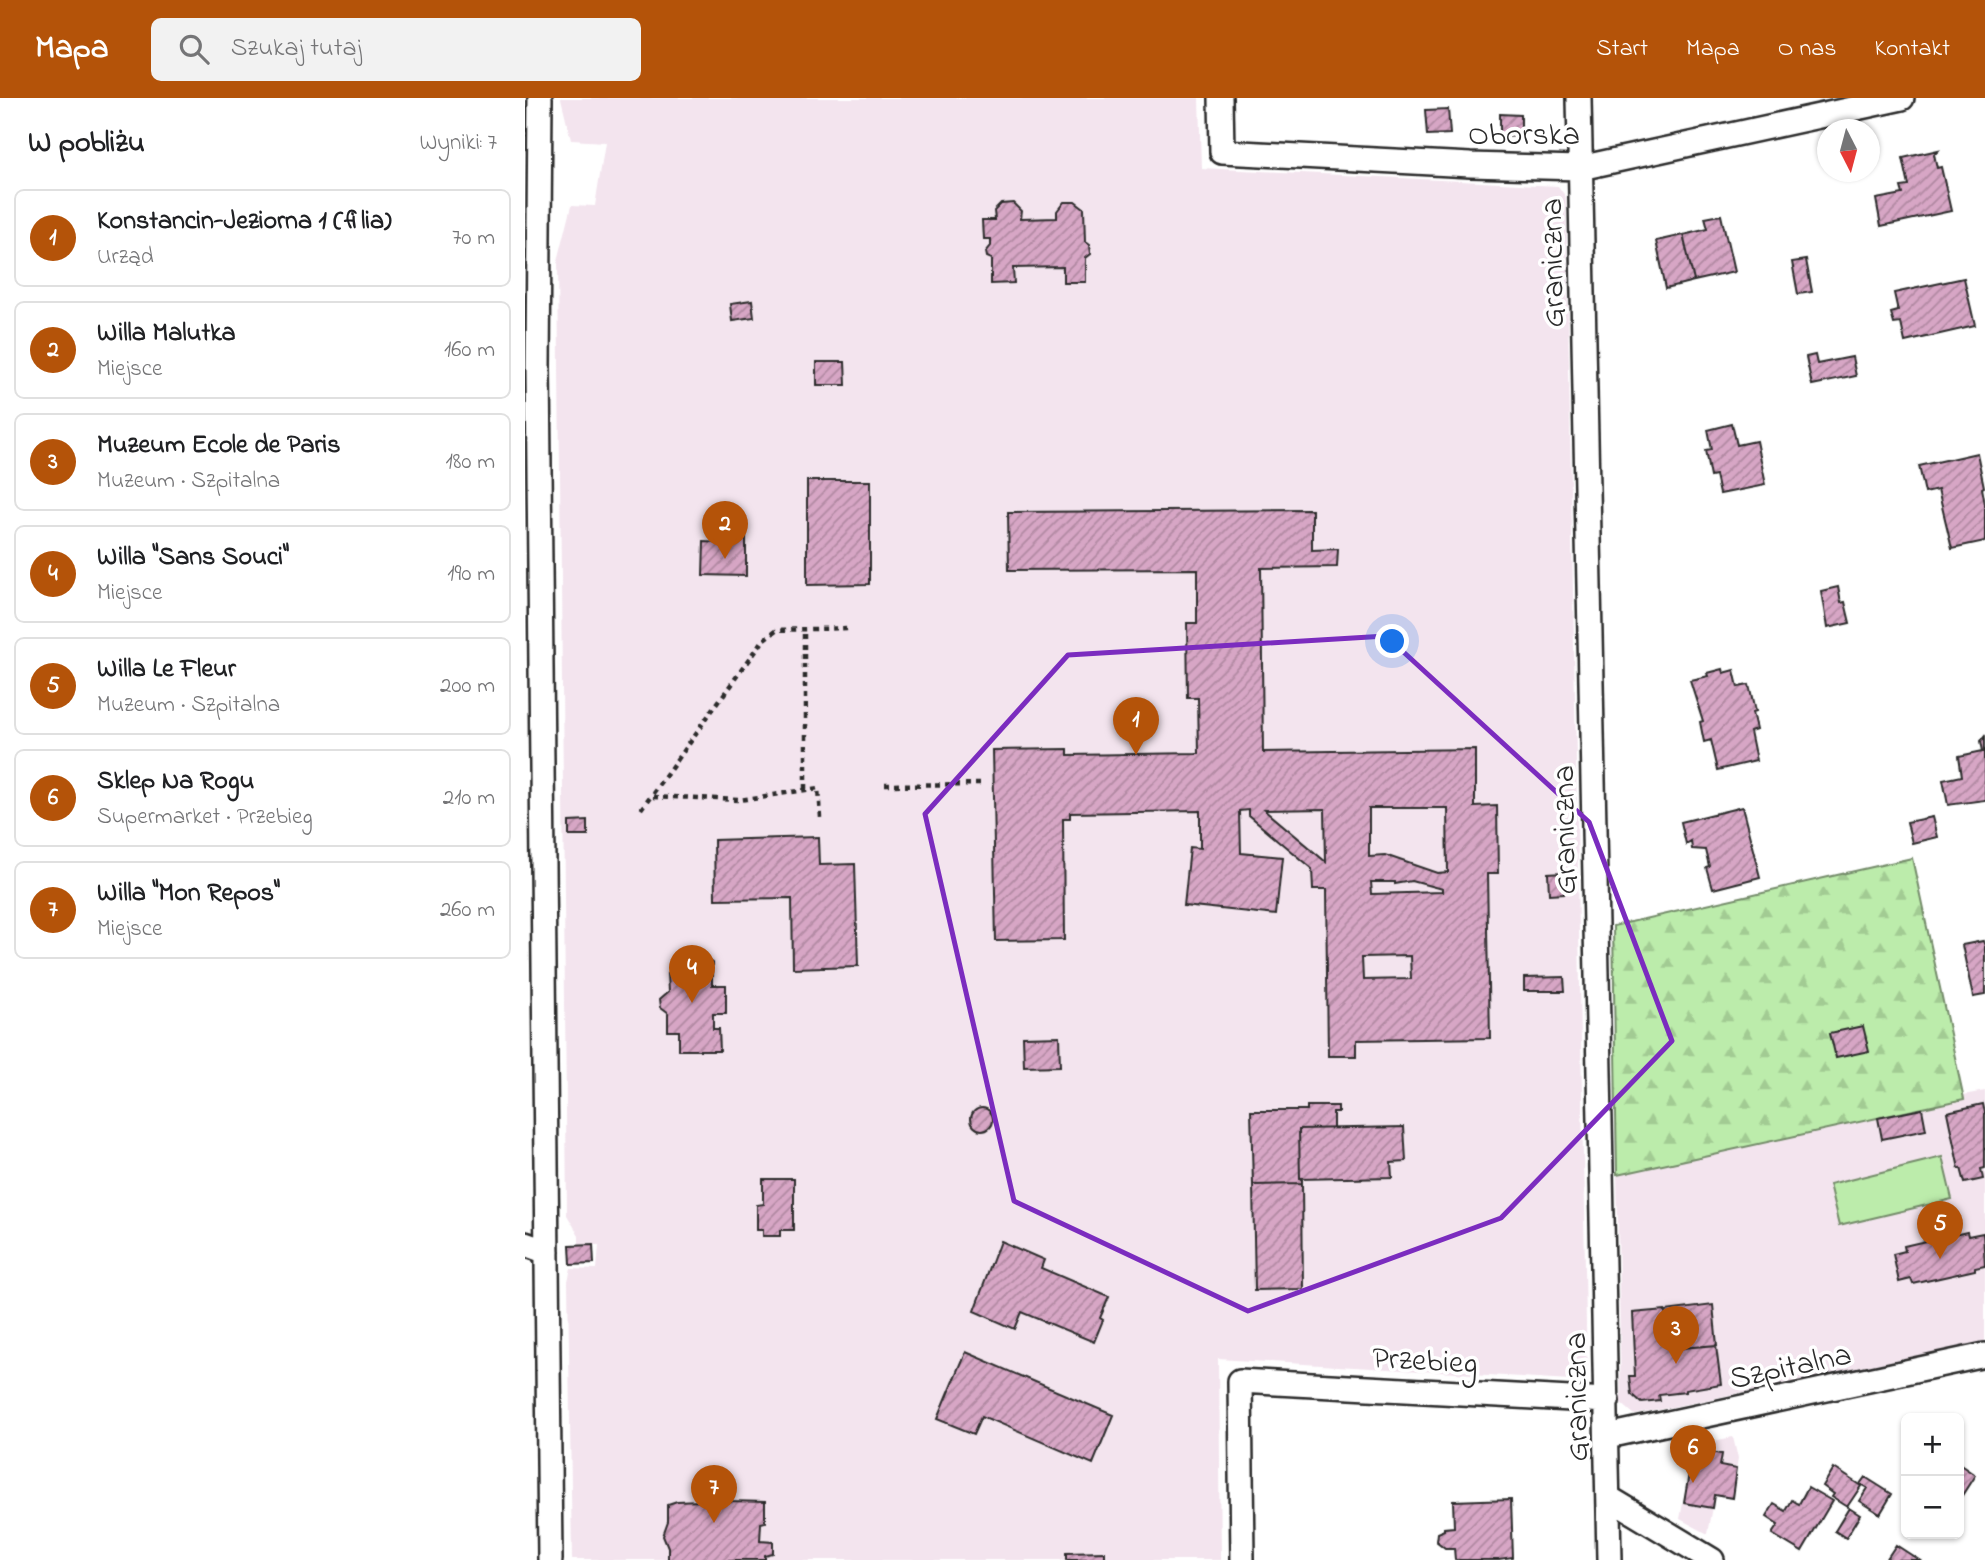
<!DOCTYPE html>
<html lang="pl">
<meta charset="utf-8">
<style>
:root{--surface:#fff;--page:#f2f2f2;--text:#202124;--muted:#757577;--line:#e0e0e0;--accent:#b45309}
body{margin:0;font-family:"Indie Flower",sans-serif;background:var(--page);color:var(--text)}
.controls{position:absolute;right:21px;bottom:21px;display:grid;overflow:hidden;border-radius:10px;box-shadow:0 2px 5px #0004}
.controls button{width:63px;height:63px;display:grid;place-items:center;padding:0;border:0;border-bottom:2px solid var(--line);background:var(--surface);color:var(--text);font:35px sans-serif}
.compass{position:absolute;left:1292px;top:21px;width:63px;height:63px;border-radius:50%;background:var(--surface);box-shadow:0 2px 5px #0004;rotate:174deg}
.you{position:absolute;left:868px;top:544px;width:24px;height:24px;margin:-18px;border:5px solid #fff;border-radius:50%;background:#1a73e8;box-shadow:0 0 0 10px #1a73e833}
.badge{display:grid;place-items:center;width:46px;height:46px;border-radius:50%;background:var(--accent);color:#fff;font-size:23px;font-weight:700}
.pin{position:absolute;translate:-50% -58px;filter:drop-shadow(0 2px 4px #0008)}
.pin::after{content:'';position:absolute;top:37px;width:24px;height:21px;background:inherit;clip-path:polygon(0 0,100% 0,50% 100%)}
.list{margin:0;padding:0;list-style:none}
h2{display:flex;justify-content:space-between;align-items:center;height:91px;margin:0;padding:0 28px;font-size:30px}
h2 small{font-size:23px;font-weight:400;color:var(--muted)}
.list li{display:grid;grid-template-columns:46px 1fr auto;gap:21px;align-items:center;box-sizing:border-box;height:98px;margin:0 14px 14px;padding:0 14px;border:2px solid var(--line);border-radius:10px}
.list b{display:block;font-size:26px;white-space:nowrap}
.list p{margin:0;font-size:23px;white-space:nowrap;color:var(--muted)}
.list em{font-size:23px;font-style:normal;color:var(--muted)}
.icon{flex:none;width:38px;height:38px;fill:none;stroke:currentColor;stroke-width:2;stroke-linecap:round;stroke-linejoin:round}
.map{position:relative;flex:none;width:1460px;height:1462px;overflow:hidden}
header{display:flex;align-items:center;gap:42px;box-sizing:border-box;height:98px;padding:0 35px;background:var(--accent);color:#fff}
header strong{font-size:33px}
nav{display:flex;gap:38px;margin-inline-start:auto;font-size:24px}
.search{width:490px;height:63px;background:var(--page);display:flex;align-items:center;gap:18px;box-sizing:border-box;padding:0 24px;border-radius:10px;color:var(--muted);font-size:26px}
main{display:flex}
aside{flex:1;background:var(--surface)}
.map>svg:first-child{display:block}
.built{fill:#f3e4ee}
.grass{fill:#bcecab;stroke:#748c6b;stroke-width:2}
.forest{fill:url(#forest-firs);stroke:#748c6b;stroke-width:2}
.building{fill:url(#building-hatch);stroke:#2b2b2b;stroke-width:2;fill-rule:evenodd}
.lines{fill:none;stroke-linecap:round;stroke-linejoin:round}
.minor-casing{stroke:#2b2b2b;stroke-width:28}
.path{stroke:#2b2b2b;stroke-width:4.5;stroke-dasharray:5 5;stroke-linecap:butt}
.minor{stroke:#fff;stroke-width:23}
.marked{fill:none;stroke:#7b2cbf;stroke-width:5;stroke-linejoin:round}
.labels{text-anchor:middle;stroke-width:7;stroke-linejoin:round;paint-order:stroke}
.street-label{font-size:32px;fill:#2b2b2b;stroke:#fff}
</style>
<header>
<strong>Mapa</strong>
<div class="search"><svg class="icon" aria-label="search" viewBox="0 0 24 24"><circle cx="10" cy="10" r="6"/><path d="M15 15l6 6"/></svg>Szukaj tutaj</div>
<nav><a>Start</a><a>Mapa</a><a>O nas</a><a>Kontakt</a></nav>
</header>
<main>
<aside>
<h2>W pobliżu<small>Wyniki: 7</small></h2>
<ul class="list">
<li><span class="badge">1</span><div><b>Konstancin-Jeziorna 1 (filia)</b><p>Urząd</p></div><em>70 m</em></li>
<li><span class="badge">2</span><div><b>Willa Malutka</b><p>Miejsce</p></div><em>160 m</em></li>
<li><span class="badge">3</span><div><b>Muzeum Ecole de Paris</b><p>Muzeum · Szpitalna</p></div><em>180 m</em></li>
<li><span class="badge">4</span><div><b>Willa &quot;Sans Souci&quot;</b><p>Miejsce</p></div><em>190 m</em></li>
<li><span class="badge">5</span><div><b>Willa Le Fleur</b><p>Muzeum · Szpitalna</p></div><em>200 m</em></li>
<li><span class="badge">6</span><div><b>Sklep Na Rogu</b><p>Supermarket · Przebieg</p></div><em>210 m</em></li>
<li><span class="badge">7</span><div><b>Willa &quot;Mon Repos&quot;</b><p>Miejsce</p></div><em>260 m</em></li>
</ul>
</aside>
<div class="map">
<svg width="1460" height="1462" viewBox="0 0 1460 1462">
<defs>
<pattern id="forest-firs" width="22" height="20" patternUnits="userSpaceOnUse" patternTransform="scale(1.75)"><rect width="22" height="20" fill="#bcecab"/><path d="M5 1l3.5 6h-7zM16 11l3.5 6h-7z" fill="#a2cb93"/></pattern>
<pattern id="building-hatch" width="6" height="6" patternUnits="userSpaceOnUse" patternTransform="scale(1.75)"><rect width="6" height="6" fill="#d7a6c5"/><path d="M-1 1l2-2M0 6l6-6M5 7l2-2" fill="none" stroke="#af87a0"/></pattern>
</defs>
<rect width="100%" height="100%" fill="#fff"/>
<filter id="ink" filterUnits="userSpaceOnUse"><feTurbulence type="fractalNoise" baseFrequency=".0143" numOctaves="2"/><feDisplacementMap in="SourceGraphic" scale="14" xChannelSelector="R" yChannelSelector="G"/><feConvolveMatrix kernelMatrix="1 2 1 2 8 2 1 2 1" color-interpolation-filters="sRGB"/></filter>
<g filter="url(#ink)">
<path class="built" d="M36,0H674L676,70L1033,88L1041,99L1062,1283L693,1261L695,1462H47L43,1183L46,1170L72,1171L74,1147H54V1137L42,1117L33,163L47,107L70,108L80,44L46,42Z
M1460,993V1243L1110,1317L1096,1305L1092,1077L1439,1001L1438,997Z
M1208,1339L1213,1361L1207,1400L1190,1398L1183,1436L1155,1421L1169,1347Z"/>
<path class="grass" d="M1417,1059L1427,1101L1314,1128L1304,1087Z"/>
<path class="forest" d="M1387,760L1439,1001L1092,1077L1088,828Z"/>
<path class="building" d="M923,11L925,36L903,37L901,12Z
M975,16L996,17V38L975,39Z
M1413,52L1409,56L1412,70L1416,69L1426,113L1356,128L1351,101L1378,96L1376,89L1384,88L1378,60Z
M539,104H550L559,111L560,144L564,147L565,156L560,160V184H538V169L488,170L489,185L466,186V161L461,159L460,154L465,148V141H458L457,122H470L469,113L476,106L488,105L496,113L495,121L532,120V113Z
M1196,117L1209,174L1169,183L1158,137L1183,131L1180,120Z
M1158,137L1169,183L1141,190L1131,143Z
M1281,162L1287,194L1273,196L1267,164Z
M1439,180L1450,228L1380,244L1376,225L1369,226L1366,215L1373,213L1369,195Z
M227,203L229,220L207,223L205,206Z
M1290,257L1292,266L1327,259L1331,278L1287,287L1281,259Z
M291,264H320L321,287H291Z
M1207,326L1212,347L1231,343L1240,387L1195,396L1191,378L1186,379L1181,353L1187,352L1183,332Z
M1452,355L1459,389L1457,390L1460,406V443L1427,450L1413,392L1400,395L1394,368Z
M282,383H345V486L282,487Z
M787,412V452L813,451L812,469L736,470L738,654L950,651V709L972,708L973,776H962L965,940L831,942V958H803L801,792H788L787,771L724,718V712L715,713L716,755L757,759L751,817L659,807L665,750L675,751V713L545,715V721H538L539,842L471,843L467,652L543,651V657L674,655L673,600H663L662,525H672V471L484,472L483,414ZM844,710H922L923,774L912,775L860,757L844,758ZM800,711L801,764L739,712ZM887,783L917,791V794L847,796L846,784H870V786ZM885,858L886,881L838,882L837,859Z
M198,430L217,431L216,437L221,438V478L178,477L179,443L197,444Z
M1313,489L1316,505L1320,504L1325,525L1302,530L1296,493Z
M1197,571L1198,575L1209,572L1213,589L1224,587L1230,614L1227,615L1231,632L1225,634L1231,663L1193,672L1186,642L1179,644L1175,624L1178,623L1165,582L1183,578L1182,575Z
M1460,638V702L1423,707L1418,682L1437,678L1434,658L1458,653L1456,643Z
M1217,709L1235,779L1188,791L1182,770L1185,769L1181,752L1167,751L1166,743L1161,746L1156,724Z
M1407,719L1412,739L1387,745L1382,724Z
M63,723V738H44V724Z
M293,739L294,767L330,766L333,868L268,870L267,800L190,801L189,742Z
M1038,774L1039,795L1024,796L1023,775Z
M1458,843L1460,848V897L1448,899L1437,847Z
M177,858L187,864V887H201V915H188V930H194L195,952H154V933H143V916L135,910L134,902L143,894L142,876H166L165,864Z
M1039,879L1040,893H999V880Z
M1338,928L1344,953L1311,960L1305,935Z
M534,938L535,968L499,969L498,939Z
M1458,1006L1460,1015V1070L1456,1071L1458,1081L1440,1085L1436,1070L1434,1071L1422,1014Z
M782,1008H813V1014H808V1031H774L775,1081H777V1086L728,1087L726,1012H782Z
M446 1021a11 11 0 1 1 22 0a11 11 0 1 1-22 0Z
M1397,1011L1401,1032L1357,1041L1353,1020Z
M879,1029L881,1063L866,1064L867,1079L775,1081L774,1031Z
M238,1081H269V1132H255V1138H237V1132H231V1107L238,1106Z
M777,1086L778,1191L730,1192L728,1087Z
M1442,1134L1443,1138L1458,1135L1460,1167L1450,1169V1172L1388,1186L1386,1181L1374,1184L1368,1156L1380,1153L1379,1148L1405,1142L1404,1137L1419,1135L1420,1139Z
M475,1143L519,1162L516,1170L584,1199L575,1220L578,1222L569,1244L497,1214L490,1231L449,1213Z
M68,1146L69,1165L46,1166L45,1147Z
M1188,1207L1192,1247L1144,1251L1140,1213Z
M1140,1212L1144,1251L1191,1247L1196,1286L1160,1292V1294L1134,1297L1135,1303L1117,1305L1107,1296L1105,1278H1110L1107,1215Z
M440,1254L588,1317L568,1366L457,1318L449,1336L412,1321Z
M1168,1351L1197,1356L1195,1368L1211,1371L1207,1400L1190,1397L1188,1410L1159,1405Z
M1434,1366L1450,1377L1434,1402Z
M1308,1370L1336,1388L1322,1409L1306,1399L1308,1396L1297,1388Z
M1340,1379L1367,1396L1355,1416L1334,1403L1342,1390L1335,1386Z
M191,1389L202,1394L205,1403L240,1404V1424L236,1425L235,1443L248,1444V1456L240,1458V1462H143V1450L138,1438L143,1424V1407L152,1404L176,1403L183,1391Z
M1283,1389L1307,1403L1277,1454L1247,1436L1253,1427L1241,1419L1249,1406L1261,1413L1267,1402L1274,1406Z
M986,1401L988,1460L974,1462H930L929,1450H920L911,1443L912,1435L919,1432V1430L929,1429L928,1403Z
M1324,1410L1335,1417L1321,1440L1310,1433Z
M1371,1447L1394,1462H1361Z
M579,1454V1462H542V1455Z"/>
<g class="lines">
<g class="minor-casing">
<path id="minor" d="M15,0L13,270L25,1462
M696,0L697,54L945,67L1055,70L1377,0
M1054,0L1084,1462
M0,1146L22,1154
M1083,1338L1460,1257
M1084,1400L1187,1462
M717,1462L715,1283L1082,1303"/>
</g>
<path class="path" d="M360,687L458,686
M280,691V531
M128,698L215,702L293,690L295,719
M116,711L238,542L251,532L325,530"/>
<use href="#minor" class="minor"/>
</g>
</g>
<path class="marked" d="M861,538L1064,724L1147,943L976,1120L723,1213L489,1103L400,716L543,557Z"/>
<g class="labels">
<g class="street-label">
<text x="999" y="46">Oborska</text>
<text transform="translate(1026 165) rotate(-91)" y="11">Graniczna</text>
<text transform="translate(1038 732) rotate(-91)" y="11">Graniczna</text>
<text transform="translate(900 1261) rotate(3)" y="11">Przebieg</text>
<text transform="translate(1265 1267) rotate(-12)" y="11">Szpitalna</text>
<text transform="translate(1050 1299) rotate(-91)" y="11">Graniczna</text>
</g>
</g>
</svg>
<div class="controls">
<button>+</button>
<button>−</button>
</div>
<svg class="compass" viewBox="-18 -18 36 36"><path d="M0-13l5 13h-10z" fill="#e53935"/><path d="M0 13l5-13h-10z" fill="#757577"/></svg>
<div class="you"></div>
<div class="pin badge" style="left:611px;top:657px">1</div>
<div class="pin badge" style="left:200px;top:461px">2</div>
<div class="pin badge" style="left:1151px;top:1266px">3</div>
<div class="pin badge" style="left:167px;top:905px">4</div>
<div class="pin badge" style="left:1415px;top:1161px">5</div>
<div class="pin badge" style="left:1168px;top:1385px">6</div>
<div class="pin badge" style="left:189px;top:1425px">7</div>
</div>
</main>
